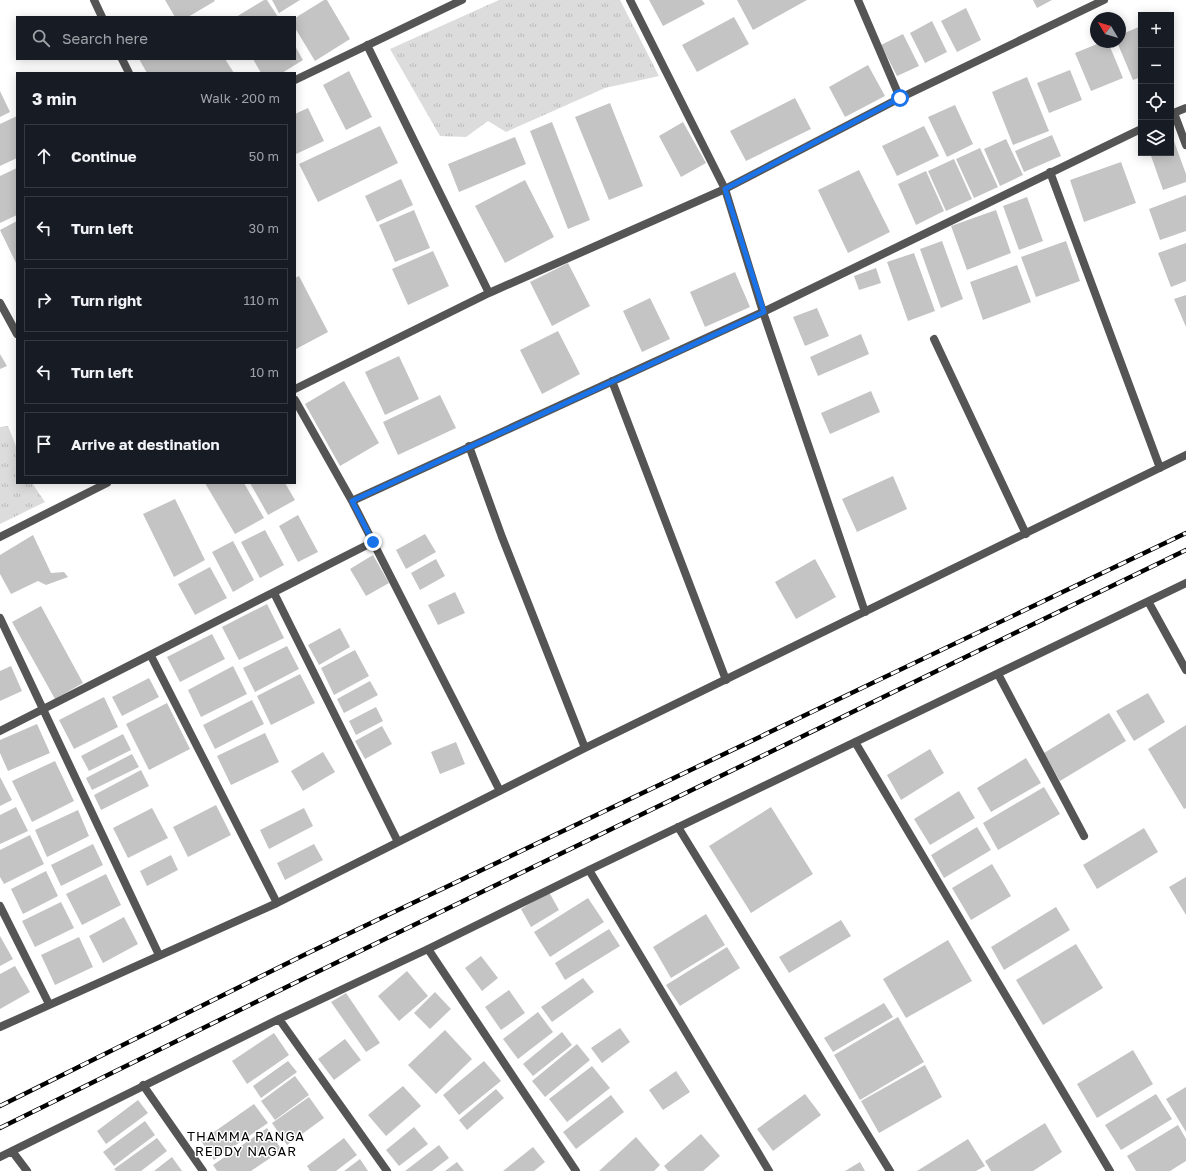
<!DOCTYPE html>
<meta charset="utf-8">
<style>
:root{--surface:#171b24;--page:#20242c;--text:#f1f3f6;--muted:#9ea1a6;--line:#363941}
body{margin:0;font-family:"Golos Text",sans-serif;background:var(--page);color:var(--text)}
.controls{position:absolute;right:12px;top:12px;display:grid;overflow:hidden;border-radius:0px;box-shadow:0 2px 10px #0003}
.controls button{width:36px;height:36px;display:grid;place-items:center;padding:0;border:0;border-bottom:1px solid var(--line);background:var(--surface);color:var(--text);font:20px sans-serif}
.compass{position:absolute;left:1090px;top:12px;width:36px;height:36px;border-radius:50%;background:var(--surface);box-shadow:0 2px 10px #0003;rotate:308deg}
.stop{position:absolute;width:12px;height:12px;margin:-9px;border:3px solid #1a73e8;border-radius:50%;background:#fff}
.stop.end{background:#1a73e8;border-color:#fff;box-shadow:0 1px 4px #0008}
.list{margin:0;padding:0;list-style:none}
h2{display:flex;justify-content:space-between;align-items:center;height:52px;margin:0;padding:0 16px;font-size:17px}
h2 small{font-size:13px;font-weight:400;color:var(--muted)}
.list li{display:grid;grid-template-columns:26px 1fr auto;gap:12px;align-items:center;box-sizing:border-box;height:64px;margin:0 8px 8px;padding:0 8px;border:1px solid var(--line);border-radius:0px}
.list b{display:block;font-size:15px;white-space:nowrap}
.list em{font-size:13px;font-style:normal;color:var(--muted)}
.icon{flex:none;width:22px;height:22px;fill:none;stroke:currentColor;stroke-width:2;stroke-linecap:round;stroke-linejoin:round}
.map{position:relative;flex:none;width:1186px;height:1171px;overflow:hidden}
.search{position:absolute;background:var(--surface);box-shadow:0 2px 10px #0003;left:16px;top:16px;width:280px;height:44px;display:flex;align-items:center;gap:10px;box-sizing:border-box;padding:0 14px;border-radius:0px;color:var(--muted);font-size:15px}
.panel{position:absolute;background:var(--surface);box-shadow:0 2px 10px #0003;left:16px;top:72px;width:280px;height:412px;border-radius:0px}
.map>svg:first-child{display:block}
.park{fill:url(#park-tufts)}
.building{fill:#c4c4c4}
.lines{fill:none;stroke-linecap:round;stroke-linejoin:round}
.street{stroke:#555;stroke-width:8}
.rail-casing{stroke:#000;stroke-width:4.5}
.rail{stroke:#fff;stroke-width:3;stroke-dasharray:9;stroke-linecap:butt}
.route{stroke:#1a73e8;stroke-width:5}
.labels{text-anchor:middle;stroke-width:3;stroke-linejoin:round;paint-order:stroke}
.neighbourhood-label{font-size:13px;letter-spacing:1px;fill:#000;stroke:#fff}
</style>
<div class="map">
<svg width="1186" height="1171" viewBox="0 0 1186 1171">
<defs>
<pattern id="park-tufts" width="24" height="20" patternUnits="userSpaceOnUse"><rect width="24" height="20" fill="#dcdcdc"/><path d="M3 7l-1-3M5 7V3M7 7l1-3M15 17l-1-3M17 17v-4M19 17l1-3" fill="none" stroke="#bbb"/></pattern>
</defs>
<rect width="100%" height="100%" fill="#fff"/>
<path class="park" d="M499,0H620L659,76L605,88L506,132L488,121L466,137L440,136L390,49Z
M8,426L17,449V483H32L45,502L0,524V427Z"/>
<path class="building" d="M165,0H214L215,1L188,17H175Z
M264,0H267L278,17H236Z
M272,0H300L279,13Z
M324,0H327L350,39L315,61L295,28V18Z
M649,0H702L705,4L663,26Z
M737,0H807L753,30Z
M1033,0H1052L1037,8Z
M966,8L981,40L957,52L941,21Z
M734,17L749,44L697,72L682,45Z
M932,21L947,52L925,63L910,33Z
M1141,26V77L1133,80L1117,42H1120V35Z
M903,34L919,66L897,76L881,45Z
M1102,42H1108L1123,78L1091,91L1075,53Z
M295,46L303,60L282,73H261L253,59H295Z
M139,59H225L234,73H147Z
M868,65L885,96L845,117L829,87Z
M1070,70L1082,100L1049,113L1037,83Z
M349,71L372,117L346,130L323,85Z
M1027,77L1049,131L1013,145L992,92Z
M0,91L10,112L0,117Z
M795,98L811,129L746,161L730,131Z
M610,103L643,186L609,200L575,117Z
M955,105L973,144L947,157L928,117Z
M308,108L324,141L296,154L295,114Z
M17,116V158L0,166V124Z
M552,122L590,220L568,229L530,131Z
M683,122L706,163L681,177L659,136Z
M380,126L398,163L318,202L299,164Z
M924,126L939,156L897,176L882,146Z
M1171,133L1186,174V182L1163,190L1150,153H1171Z
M1052,135L1061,156L1024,172L1015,151Z
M515,137L526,164L459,192L448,164Z
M1006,139L1023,175L1000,186L984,149Z
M980,148L998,187L974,198L956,159Z
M954,159L972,199L946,211L928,171Z
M1121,162L1136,203L1084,222L1070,180Z
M17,168V215L0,223V176Z
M859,170L890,232L848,253L818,190Z
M926,171L944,211L916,225L898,184Z
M401,179L413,205L377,222L365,196Z
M525,180L554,237L505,263L475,206Z
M1186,195V231L1160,240L1149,209Z
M1027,197L1043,241L1019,250L1003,206Z
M414,210L430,248L395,262L379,225Z
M996,210L1011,253L967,270L951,226Z
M17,221V265L0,230Z
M942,241L963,299L941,308L920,249Z
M1066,241L1080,281L1036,297L1021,257Z
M1186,243V281L1171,287L1158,253Z
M433,251L449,286L408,305L392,269Z
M914,253L935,311L908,321L887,262Z
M568,263L590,306L552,326L530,282Z
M1017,265L1031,302L983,320L970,282Z
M876,268L881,283L859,290L854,276Z
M735,272L750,307L705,327L690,292Z
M299,276L328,332L296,349L295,346V278Z
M1186,295V327L1174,299Z
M650,298L670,339L642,352L623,311Z
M817,308L829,336L805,346L793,317Z
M558,331L580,374L542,394L520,350Z
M861,334L869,354L818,376L810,357Z
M0,354L7,366L0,369Z
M399,356L419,399L385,415L365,372Z
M344,381L379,443L340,466L305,404Z
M871,391L880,412L830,434L821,413Z
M440,395L456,428L398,455L383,422Z
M893,476L907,509L857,532L842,499Z
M205,483H244L264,518L235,534Z
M250,483H285L295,500L268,515Z
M175,499L205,560L174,577L143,514Z
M298,515L318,552L298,562L279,526Z
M265,530L284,565L260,578L241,542Z
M425,534L436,552L406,569L396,550Z
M33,535L51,573L64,572L68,577L46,585L38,581L11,594L0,574V555Z
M233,541L254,580L233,592L212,552Z
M373,555L389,583L366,596L350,569Z
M436,559L445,576L420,590L411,573Z
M815,559L836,597L796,619L775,582Z
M210,567L227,598L195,615L178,584Z
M455,592L465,613L438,625L428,605Z
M267,604L284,638L239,660L222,627Z
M41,606L83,683L55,699L12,622Z
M340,628L350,647L319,665L308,645Z
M212,634L225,659L180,682L167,657Z
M287,646L299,669L255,692L243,668Z
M355,650L369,676L334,695L321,668Z
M11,666L22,691L0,701V671Z
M233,666L247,694L201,717L188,690Z
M300,674L315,703L271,725L257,696Z
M149,678L159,697L122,716L112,697Z
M370,681L378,695L344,713L337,699Z
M1148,693L1165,722L1134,741L1116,711Z
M104,697L118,727L74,749L59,720Z
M252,700L264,724L215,749L203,725Z
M167,703L190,749L149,770L126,724Z
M376,707L383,721L356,735L349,721Z
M1109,713L1126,741L1060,781L1044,753Z
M37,724L50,753L8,771L0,753V740Z
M1186,725V808L1184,809L1148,749Z
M382,726L392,744L365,759L355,741Z
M265,733L279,762L231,785L217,756Z
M123,734L131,750L89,771L81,756Z
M456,742L465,764L440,774L431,752Z
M930,749L944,773L901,800L887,775Z
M323,752L335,772L303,791L291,771Z
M132,754L139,767L92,790L86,778Z
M1026,758L1041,783L991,812L977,788Z
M55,761L74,801L32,822L12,781Z
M141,770L149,786L101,810L94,795Z
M0,777L12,800L0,806Z
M1044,787L1060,814L998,850L983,823Z
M959,791L975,818L930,845L914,819Z
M216,805L231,835L188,857L173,827Z
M16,807L28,831L0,844V815Z
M771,807L813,874L751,913L709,846Z
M152,808L168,838L128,858L113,828Z
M304,808L313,826L269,849L260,830Z
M78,810L89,836L47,857L35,830Z
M977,827L991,850L944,878L931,855Z
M1144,828L1158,852L1097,889L1083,865Z
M30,835L44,864L4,884L0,877V850Z
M93,844L103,865L61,886L51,865Z
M314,844L323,860L285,880L277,863Z
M171,855L178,870L147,886L140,871Z
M992,864L1011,896L971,920L952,888Z
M46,871L58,896L23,914L11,889Z
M106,874L121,905L82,925L66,894Z
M1186,877V915L1169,887Z
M549,892L559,910L531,927L521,909Z
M588,898L604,922L550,957L534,932Z
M61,902L74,928L35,947L22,921Z
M1056,907L1070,930L1004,970L991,947Z
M706,914L725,945L671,978L653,947Z
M124,917L138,944L103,963L89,936Z
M841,920L851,936L789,973L779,957Z
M609,929L620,946L565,980L555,963Z
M0,936L13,959L0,966Z
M79,937L93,967L55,985L41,955Z
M948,940L972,981L906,1018L883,979Z
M1076,944L1103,988L1043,1025L1016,980Z
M727,947L740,968L680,1006L666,985Z
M481,956L498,978L482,991L465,968Z
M15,966L30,992L0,1009V974Z
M407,971L428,996L399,1021L378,996Z
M583,978L594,992L552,1022L541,1007Z
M509,990L525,1013L501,1030L485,1007Z
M435,992L451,1009L430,1029L414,1013Z
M346,993L380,1043L366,1052L331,1002Z
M884,1003L893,1017L833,1052L824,1038Z
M538,1012L553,1032L518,1059L503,1039Z
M898,1017L924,1062L860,1100L834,1055Z
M620,1028L630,1042L602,1063L591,1048Z
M445,1030L472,1059L436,1094L408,1065Z
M562,1032L572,1045L533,1076L523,1064Z
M274,1033L289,1055L247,1084L232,1061Z
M345,1039L361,1060L334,1080L318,1059Z
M577,1044L590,1060L545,1097L532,1081Z
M1133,1050L1153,1084L1097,1118L1077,1084Z
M288,1061L297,1072L261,1098L253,1086Z
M484,1061L501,1081L459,1115L443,1095Z
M925,1065L942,1097L879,1133L861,1101Z
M592,1066L610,1088L567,1122L549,1099Z
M676,1071L690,1092L663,1110L649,1090Z
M295,1076L309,1095L275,1120L261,1101Z
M403,1086L421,1106L386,1136L368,1115Z
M1186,1087V1132L1166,1099Z
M496,1089L504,1098L467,1130L459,1120Z
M805,1094L821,1115L773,1151L757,1129Z
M1156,1094L1172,1119L1121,1150L1105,1125Z
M611,1095L624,1112L576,1149L563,1132Z
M309,1097L324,1118L287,1145L272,1123Z
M138,1100L148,1113L106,1144L97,1131Z
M254,1104L268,1123L214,1160L201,1141Z
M145,1121L155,1135L114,1166L103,1152Z
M1045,1123L1062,1152L1033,1171H991L985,1161Z
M1178,1125L1186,1139V1161L1170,1171H1136L1127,1156Z
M414,1127L428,1144L399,1166L386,1150Z
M267,1128L282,1150L251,1171H217L213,1165Z
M701,1134L720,1156L703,1171H668L664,1166Z
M636,1137L660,1165L654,1171H599Z
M157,1138L167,1151L141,1171H116L114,1169Z
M344,1138L357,1155L336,1171H310L307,1166Z
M968,1139L985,1166L976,1171H917Z
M439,1145L449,1158L432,1171H405Z
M533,1147L545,1162L534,1171H503Z
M172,1157L182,1171H154Z
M360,1159L368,1171H344Z
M457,1162L464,1171H445Z
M860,1162L865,1171H845Z"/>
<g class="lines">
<path class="street" d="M94,0L102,17
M630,0L725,189L763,312L865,612
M858,0L900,98
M367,45L489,293
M122,59L129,73
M295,80L462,0
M1174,113L1186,145
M1171,114L1186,108
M1050,172L1160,468
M0,303L17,334
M934,339L1026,534
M612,381L726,680
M295,389L489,293L725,189L900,98L1104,0
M295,400L352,501L500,791
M469,446L502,537L585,748
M352,501L763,312L1141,129
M0,537L107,483
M274,593L398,842
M1149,603L1186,670
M0,618L159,955
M151,656L277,903
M998,674L1084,836
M0,731L373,542
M855,742L1110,1171
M678,827L890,1171
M589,870L769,1171
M0,906L49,1004
M428,949L576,1171
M279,1019L387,1171
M0,1027L277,903L585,748L1186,455
M143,1085L203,1171
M12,1151L27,1171
M0,1157L279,1019L428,949L589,870L1186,583"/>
<g class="rail-casing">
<path id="rail" d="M0,1106L306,954L1186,533
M0,1128L313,974L1186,550"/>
</g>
<use href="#rail" class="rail"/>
</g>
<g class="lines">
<path class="route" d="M373,542L352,501L764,312L725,189L900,98"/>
</g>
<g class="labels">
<g class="neighbourhood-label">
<text x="246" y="1141">THAMMA RANGA<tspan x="246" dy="15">REDDY NAGAR</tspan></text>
</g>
</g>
</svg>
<div class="controls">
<button>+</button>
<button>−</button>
<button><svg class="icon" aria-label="locate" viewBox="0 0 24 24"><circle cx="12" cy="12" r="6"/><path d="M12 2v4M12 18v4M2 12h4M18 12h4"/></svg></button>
<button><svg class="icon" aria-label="layers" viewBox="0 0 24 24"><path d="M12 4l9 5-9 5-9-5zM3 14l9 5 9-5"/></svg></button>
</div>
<svg class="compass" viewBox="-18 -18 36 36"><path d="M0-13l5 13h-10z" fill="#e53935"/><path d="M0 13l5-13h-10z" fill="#9ea1a6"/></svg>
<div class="stop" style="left:900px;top:98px"></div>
<div class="stop end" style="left:373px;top:542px"></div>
<div class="search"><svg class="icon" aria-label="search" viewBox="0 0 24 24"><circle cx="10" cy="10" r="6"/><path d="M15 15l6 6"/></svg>Search here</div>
<section class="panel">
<h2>3 min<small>Walk · 200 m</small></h2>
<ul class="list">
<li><svg class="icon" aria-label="ahead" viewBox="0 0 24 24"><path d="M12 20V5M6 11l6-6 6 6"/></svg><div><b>Continue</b></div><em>50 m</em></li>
<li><svg class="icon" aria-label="left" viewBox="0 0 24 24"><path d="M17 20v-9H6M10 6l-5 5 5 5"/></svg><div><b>Turn left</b></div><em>30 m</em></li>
<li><svg class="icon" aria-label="right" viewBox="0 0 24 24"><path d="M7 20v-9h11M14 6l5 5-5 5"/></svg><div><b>Turn right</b></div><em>110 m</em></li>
<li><svg class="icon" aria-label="left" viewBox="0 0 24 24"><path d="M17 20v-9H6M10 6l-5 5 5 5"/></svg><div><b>Turn left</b></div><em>10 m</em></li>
<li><svg class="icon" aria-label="arrive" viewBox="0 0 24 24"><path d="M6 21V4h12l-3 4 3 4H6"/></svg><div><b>Arrive at destination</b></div></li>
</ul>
</section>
</div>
